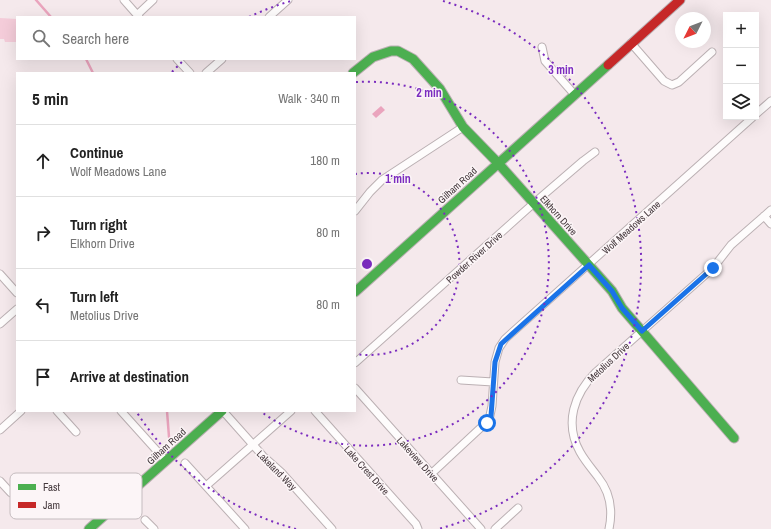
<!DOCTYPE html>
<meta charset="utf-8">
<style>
:root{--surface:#fff;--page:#f6f6f6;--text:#222;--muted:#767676;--line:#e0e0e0}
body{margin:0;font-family:"Archivo Narrow",sans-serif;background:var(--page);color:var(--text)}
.controls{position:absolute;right:12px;top:12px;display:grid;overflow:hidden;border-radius:0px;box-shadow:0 4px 16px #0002}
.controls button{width:36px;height:36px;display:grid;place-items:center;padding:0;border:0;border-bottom:1px solid var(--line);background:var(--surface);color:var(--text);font:20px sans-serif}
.compass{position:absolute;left:675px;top:12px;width:36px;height:36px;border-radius:50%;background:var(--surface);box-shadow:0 4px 16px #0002;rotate:228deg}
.stop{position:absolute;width:12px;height:12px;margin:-9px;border:3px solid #1a73e8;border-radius:50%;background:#fff}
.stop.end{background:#1a73e8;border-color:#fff;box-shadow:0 1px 4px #0008}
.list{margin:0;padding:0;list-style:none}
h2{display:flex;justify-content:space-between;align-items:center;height:52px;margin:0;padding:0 16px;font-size:17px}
h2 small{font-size:13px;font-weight:400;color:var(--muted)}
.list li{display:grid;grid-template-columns:26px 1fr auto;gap:12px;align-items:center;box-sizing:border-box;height:72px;padding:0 16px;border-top:1px solid var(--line)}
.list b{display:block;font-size:15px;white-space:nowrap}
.list p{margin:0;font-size:13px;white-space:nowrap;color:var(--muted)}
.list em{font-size:13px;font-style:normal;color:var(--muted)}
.icon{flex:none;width:22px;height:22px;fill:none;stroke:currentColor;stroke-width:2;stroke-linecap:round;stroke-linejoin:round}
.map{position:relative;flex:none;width:771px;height:529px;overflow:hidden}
.search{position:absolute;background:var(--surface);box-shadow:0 4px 16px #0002;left:16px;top:16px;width:340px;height:44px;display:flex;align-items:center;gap:10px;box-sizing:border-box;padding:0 14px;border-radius:0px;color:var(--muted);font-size:15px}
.panel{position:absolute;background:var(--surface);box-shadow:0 4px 16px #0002;left:16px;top:72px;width:340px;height:340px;border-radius:0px}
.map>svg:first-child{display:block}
.green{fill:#f4ccd9}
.water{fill:#eaa4bd}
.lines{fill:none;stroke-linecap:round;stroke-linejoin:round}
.stream{stroke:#eaa4bd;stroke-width:2.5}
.street-casing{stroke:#bbb0b3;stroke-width:9}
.fast-casing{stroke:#bbb0b3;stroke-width:11}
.jam-casing{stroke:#bbb0b3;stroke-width:11}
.street{stroke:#fefcfc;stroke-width:7}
.fast{stroke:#4caf50;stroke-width:9}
.jam{stroke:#c62828;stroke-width:9}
.route{stroke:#1a73e8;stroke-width:5}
.ring{fill:none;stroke:#7b2cbf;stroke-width:2;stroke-dasharray:2 4}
.labels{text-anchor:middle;stroke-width:3;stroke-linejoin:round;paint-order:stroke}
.street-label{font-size:10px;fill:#44383c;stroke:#fcf5f7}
.key{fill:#fcf5f7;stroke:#c5bcbf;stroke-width:1}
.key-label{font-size:11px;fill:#44383c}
.centre{fill:#7b2cbf;stroke:#fcf5f7;stroke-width:2}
.ring-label{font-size:12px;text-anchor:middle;font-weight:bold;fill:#7b2cbf;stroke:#fcf5f7;stroke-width:3;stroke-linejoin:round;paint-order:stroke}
</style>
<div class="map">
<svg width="771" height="529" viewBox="0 0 771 529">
<rect width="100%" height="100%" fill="#f5e9ec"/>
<path class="green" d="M0,18L17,19L16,42H5L4,39H0Z"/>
<path class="water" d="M381,106L385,110L376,118L372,114Z"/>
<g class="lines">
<path class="stream" d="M36,0L51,17
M86,59L93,73
M167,411L169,437L172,441"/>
<g class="street-casing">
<path id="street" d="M124,0L139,17
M137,15L153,0
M269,17L288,0
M631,43L664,81L672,85L679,82L712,52
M542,47L545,61L574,94
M177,59L190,73
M206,73L222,59
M756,114L771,101
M355,211L370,192L382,180L463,127
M764,216L771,224
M0,274L17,293
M0,324L17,309
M355,363L534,203L583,161L595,152
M461,380L493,382
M355,388L481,529
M57,411L76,432
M121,411L166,461
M223,411L263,456L281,472L332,529
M315,411L416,524L418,529
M0,430L21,411
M185,463L245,529
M431,474L489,420L492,406L495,362L499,348L505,339L753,117
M0,481L11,493
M206,486L291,411
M145,520L154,529
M495,529L518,508
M609,529C613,510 610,492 598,477C592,469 585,461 580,452C564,423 574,394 596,372L713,268L731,245L771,210"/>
</g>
<g class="fast-casing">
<path id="fast" d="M353,73L373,57L391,51H398L413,59L440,89L463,127L498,163L612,291L622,308L734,438
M355,292L608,65
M89,529L222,411"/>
</g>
<g class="jam-casing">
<path id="jam" d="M608,65L680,0"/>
</g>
<use href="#street" class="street"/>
<use href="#fast" class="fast"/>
<use href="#jam" class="jam"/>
</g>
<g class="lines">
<path class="route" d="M487,423L491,416L495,362L501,344L589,265L612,291L622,308L642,331L713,268"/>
</g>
<g class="ring">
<path d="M355 174A91 91 0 1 1 355 354"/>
<path d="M356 82A182 182 0 1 1 260 411"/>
<path d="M296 529A274 274 0 0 1 136 411M172 72A274 274 0 0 1 184 60M249 17A274 274 0 0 1 291 1M443 1A274 274 0 0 1 438 529"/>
</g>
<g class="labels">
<g class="street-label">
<text transform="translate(457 185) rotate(-42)" y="4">Gilham Road</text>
<text transform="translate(559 215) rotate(48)" y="4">Elkhorn Drive</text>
<text transform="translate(631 227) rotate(-42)" y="4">Wolf Meadows Lane</text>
<text transform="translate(474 257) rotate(-42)" y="4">Powder River Drive</text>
<text transform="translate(608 362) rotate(-43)" y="4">Metolius Drive</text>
<text transform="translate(166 446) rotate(-42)" y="4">Gilham Road</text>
<text transform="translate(418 459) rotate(48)" y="4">Lakeview Drive</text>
<text transform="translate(277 470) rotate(45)" y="4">Lakeland Way</text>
<text transform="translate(367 470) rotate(48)" y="4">Lake Crest Drive</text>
</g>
</g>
<rect x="10" y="473" width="132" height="46" rx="6" class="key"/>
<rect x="18" y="484" width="18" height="6" fill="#4caf50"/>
<rect x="18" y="502" width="18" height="6" fill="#c62828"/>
<g class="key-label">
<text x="43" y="491">Fast</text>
<text x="43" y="509">Jam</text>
</g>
<circle cx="367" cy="264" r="6" class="centre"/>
<g class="ring-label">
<text x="561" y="74">3 min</text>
<text x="429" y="97">2 min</text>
<text x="398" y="183">1 min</text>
</g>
</svg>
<div class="controls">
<button>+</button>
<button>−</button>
<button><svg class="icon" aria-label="layers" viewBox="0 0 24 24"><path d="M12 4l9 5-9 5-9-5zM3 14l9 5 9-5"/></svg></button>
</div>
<svg class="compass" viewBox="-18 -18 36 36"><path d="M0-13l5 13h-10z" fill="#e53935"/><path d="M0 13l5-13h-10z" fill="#767676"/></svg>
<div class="stop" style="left:487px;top:423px"></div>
<div class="stop end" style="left:713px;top:268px"></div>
<div class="search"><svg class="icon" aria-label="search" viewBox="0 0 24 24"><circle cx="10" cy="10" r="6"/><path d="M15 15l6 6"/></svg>Search here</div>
<section class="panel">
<h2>5 min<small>Walk · 340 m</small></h2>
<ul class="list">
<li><svg class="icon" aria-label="ahead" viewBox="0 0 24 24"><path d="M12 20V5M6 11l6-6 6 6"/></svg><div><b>Continue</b><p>Wolf Meadows Lane</p></div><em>180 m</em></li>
<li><svg class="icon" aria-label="right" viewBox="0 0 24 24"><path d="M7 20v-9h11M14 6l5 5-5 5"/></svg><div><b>Turn right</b><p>Elkhorn Drive</p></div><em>80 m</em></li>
<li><svg class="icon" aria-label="left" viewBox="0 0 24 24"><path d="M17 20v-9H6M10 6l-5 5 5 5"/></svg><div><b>Turn left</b><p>Metolius Drive</p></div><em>80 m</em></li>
<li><svg class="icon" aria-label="arrive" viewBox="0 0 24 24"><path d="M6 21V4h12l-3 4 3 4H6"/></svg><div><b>Arrive at destination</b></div></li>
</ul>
</section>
</div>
